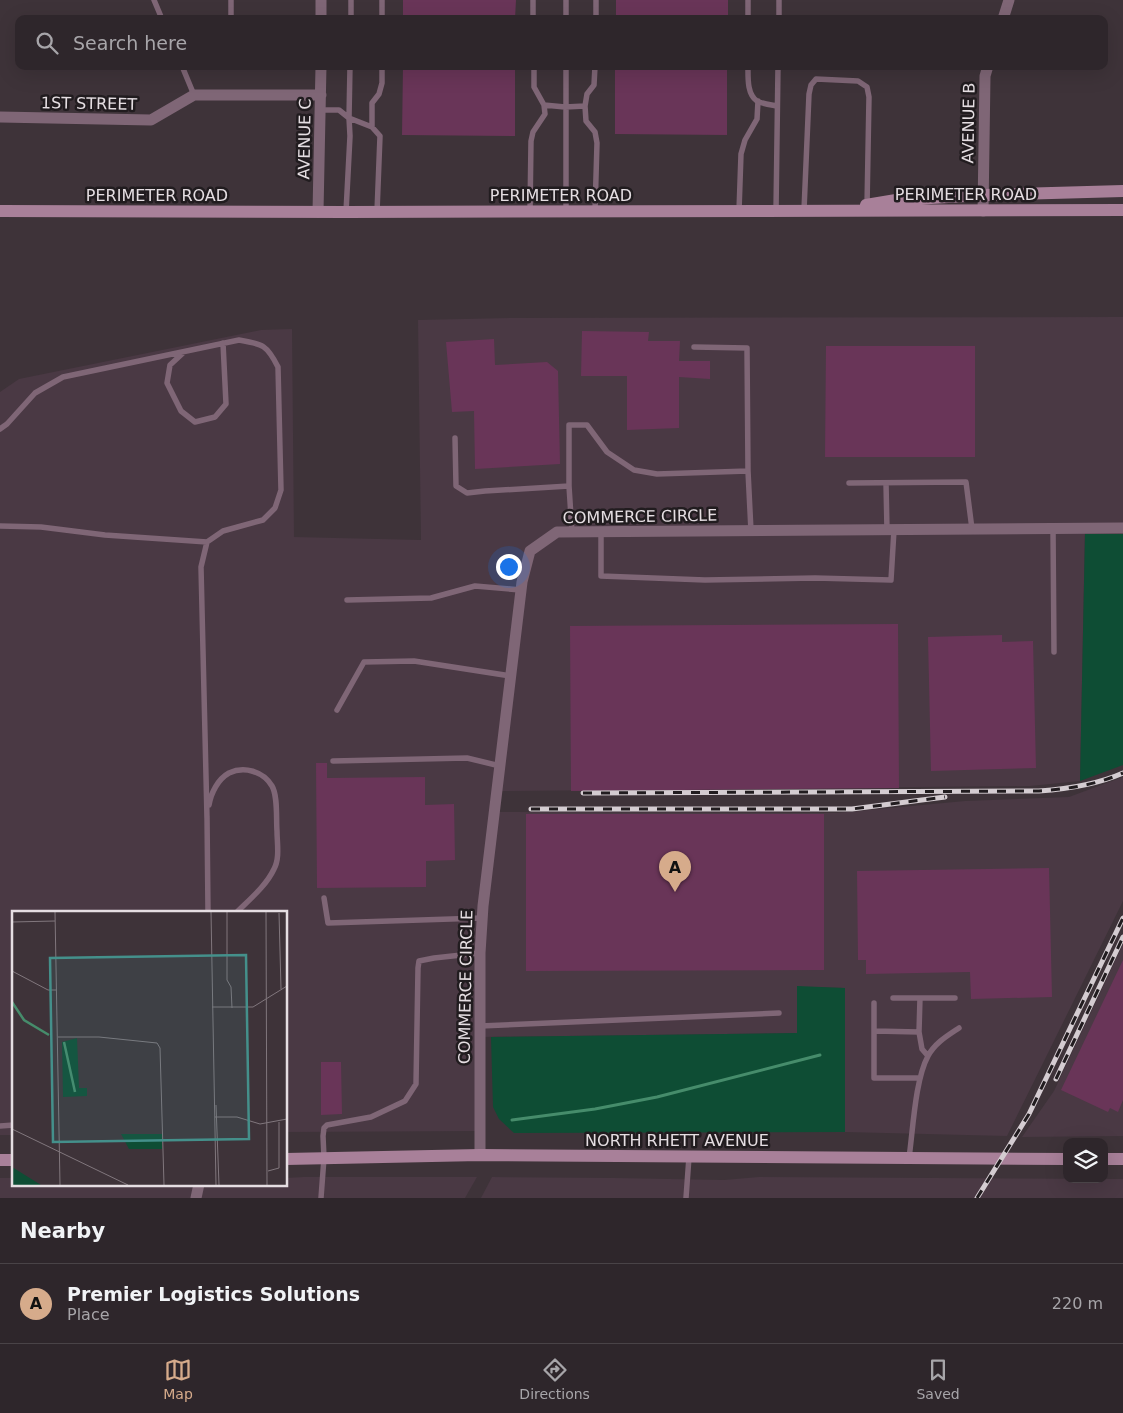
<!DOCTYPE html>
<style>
:root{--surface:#2e262b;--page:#362e33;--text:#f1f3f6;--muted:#a7a5a9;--line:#494347;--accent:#d6ab8b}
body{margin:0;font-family:"DejaVu Sans",sans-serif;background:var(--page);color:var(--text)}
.controls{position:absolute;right:15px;bottom:15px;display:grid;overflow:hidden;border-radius:10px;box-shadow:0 5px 20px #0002}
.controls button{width:45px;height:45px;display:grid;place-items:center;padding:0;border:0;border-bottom:1px solid var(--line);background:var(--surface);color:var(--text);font:25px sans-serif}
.you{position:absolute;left:508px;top:566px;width:18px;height:18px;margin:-12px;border:4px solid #fff;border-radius:50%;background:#1a73e8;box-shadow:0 0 0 8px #1a73e833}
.badge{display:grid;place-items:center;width:32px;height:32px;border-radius:50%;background:var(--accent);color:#111;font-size:16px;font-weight:700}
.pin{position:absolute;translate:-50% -41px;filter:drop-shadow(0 1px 2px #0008)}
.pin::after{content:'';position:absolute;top:26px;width:18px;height:15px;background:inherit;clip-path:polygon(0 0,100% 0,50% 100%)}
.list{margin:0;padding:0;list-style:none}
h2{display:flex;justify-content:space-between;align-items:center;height:65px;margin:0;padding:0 20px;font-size:21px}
h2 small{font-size:16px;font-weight:400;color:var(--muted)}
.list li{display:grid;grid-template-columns:32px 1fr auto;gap:15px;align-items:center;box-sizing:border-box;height:80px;padding:0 20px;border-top:1px solid var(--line)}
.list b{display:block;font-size:19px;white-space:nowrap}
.list p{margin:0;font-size:16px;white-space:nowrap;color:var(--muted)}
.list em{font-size:16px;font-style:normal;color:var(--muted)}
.icon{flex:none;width:28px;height:28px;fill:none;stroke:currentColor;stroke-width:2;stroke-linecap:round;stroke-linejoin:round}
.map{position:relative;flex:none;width:1123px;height:1198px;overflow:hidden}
.search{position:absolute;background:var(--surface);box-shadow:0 5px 20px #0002;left:15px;right:15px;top:15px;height:55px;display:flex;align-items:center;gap:12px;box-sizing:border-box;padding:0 18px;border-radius:10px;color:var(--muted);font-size:19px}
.sheet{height:145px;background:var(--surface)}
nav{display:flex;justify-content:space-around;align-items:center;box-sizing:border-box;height:70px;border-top:1px solid var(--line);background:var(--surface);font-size:14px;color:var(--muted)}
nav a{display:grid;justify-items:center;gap:2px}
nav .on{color:var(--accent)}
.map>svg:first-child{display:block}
.built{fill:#4a3944}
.green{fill:#0e4d34}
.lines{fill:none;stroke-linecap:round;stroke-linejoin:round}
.stream{stroke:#468c6b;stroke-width:3}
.building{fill:#693558}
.lane{stroke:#7f6676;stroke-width:5.5}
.street{stroke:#7f6676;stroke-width:11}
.secondary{stroke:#a88099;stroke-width:12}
.rail-casing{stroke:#d4ccd1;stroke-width:5}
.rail{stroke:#211c1f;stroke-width:3;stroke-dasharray:9;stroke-linecap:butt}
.labels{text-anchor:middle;stroke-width:5;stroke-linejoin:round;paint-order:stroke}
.street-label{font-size:16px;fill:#e5dee2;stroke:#211c1f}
.inset-river{fill:none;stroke:#468c6b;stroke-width:2.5}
.inset-road{fill:none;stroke:#81777d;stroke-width:1}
.view{fill:#44908b;fill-opacity:0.15;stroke:#44908b;stroke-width:2.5}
.inset-edge{fill:none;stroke:#e5dee2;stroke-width:2.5}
</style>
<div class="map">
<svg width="1123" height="1198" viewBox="0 0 1123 1198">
<rect width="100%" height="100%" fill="#3e3339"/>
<path class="built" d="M1123,317V528L1085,529L1080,781L1030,786L497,791L495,812L837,813L965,801L1069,797L1123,777V901L1007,1136L845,1132V988L797,987V1033L480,1037V1131L286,1132V912H14V1135H0V392L19,379L261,330L292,329L294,537L421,540L418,320L510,318Z
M1123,944V1136L1022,1137L1054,1091Z
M304,1177H477L465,1198H0V1178H14V1184H286V1178Z
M492,1177L615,1178L724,1180L759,1177L1123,1179V1198H481Z"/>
<path class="green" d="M1085,534H1123V765L1080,781Z
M797,986L845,988V1132L514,1133L499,1119L493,1107L491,1037L797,1033Z"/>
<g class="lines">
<path class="stream" d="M512,1120L595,1109L657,1097L820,1055"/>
</g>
<path class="building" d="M403,0H516L515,19H403Z
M616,0H728V19H616Z
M403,66H515V136L402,135Z
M615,66H727V135L615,134Z
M582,331L649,332L648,341H680L679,361H710V379L679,377V428L627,430V376H581Z
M494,339L495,365L547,362L558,371L560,464L475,469L474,411L452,412L446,342Z
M826,346H975V457H825Z
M898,624L899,788L571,791L570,626Z
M1002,635V642L1033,641L1036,768L931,771L928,637Z
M316,763H327V778L425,777V805L454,804L455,860L426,861V887L317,888Z
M526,814H824V970L526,971Z
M1049,868L1052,997L971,999L970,972L866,974V960H858L857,871Z
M1123,960V1100L1118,1112L1110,1108L1108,1112L1061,1090Z
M321,1062H341L342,1114L321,1115Z"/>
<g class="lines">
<path class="lane" d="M154,0L162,19
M533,0V19
M231,19V0
M351,19V0
M382,19V0
M566,19V0
M596,19V0
M748,19V0
M779,19V0
M182,66L194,95
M350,66L349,118L372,127L380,136L377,212
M566,66V212
M595,66L594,85L587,94L585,106L586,121L595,132L597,143L595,211
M748,66C748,78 747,94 757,101C762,104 772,105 777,106
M544,105L565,107L585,106
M320,110H339L349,118L350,136L346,212
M372,127V103L379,94L382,83V66
M804,210L809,94L811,85L816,79L858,81L867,87L869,97L867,206
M739,211L741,154L745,140L757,119L758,101
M776,211L778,66
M530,212L531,141L533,132L545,114L544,105L534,87V66
M694,347L747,348L748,471
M183,353L170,365L167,383L181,411L195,422L215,417L226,404L223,343
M0,429L7,424L35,393L63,377L239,340C263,344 267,345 278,367L281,490L275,508L263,520L223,531L207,542L201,567L207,818
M455,438L456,486L467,493L485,491L569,486L572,532
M849,483L966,482L972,529
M886,483L887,530
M569,486V425H587L607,452L634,470L657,474L748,471L751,531
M0,526L41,527L105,535L207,542
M1053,529L1054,652
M601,532V576L705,580L815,578L891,580L894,530
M347,600L431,598L475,586L521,590
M337,710L364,662L414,661L511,676
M333,761L467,758L500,766
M209,805C211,793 218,779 229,773C244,766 263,771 272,786C278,796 276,819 277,831C277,843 280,858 274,869C266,886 250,899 237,912
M207,816L208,912
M324,898L328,923L482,918
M893,998H920
M874,1003V1078H919
M480,1026L779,1013
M874,1031L919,1032
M928,1056L922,1049L919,1032L920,998H955
M0,1126L14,1125
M909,1158C913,1130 915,1080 928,1056C935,1043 947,1036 959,1028
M321,1198L324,1158L323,1136L324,1128L327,1125L371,1117L405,1101L416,1084L418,968L419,961L434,958L480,953
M686,1198L689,1157"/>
<path class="street" d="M321,19V0
M1003,19L1009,0
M0,117L151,120L194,95H321
M983,211L985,76L988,66
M318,212L321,66
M480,1155V953L483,906L522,582L530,551L557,532L1123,528
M196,1198L199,1184"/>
<path class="secondary" d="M866,205L896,200L983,195L1123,191
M0,211L346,212L1123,210
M286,1159L480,1155L1067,1159
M1104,1159H1123
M0,1160H14"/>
<g class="rail-casing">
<path id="rail" d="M583,793L1039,791C1067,789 1096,785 1123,773
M531,809H852L945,797
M1056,1079L1123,937
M977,1198L1029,1114L1123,918"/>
</g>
<use href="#rail" class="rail"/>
</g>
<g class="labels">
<g class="street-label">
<text transform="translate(89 103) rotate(1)" y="6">1ST STREET</text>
<text transform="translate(968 123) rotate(-89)" y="6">AVENUE B</text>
<text transform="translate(304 139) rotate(-89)" y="6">AVENUE C</text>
<text x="966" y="200">PERIMETER ROAD</text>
<text x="157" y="201">PERIMETER ROAD</text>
<text x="561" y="201">PERIMETER ROAD</text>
<text transform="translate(640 516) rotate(-1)" y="6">COMMERCE CIRCLE</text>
<text transform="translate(465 987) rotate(-89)" y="6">COMMERCE CIRCLE</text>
<text x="677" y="1146">NORTH RHETT AVENUE</text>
</g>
</g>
<g transform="translate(12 911)">
<rect width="275" height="275" fill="#3e3339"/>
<path d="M65,127L67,177H75V185L51,186L50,131ZM109,223H150V238H117ZM0,256L29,274H0Z" fill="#0e4d34"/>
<path class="inset-river" d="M0,91L12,109L37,124M52,131L63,181"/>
<path class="inset-road" d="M43,1L48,274M199,1L204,274M215,1V69L219,76L220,97M254,1L255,274M267,2L269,78M0,11L43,10M0,60L36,79H44M200,96H241L275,75M46,126H87L145,132L148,137L152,274M204,194L207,274M203,206H225L248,213L275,208M0,218L116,274M256,260L267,257V211"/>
<path class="view" d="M234,44L237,228L41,231L38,47Z"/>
<rect width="275" height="275" class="inset-edge"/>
</g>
</svg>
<div class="controls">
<button><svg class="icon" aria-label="layers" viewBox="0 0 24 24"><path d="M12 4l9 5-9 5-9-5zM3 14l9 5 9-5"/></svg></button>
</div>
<div class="you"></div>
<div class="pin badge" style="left:675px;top:892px">A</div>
<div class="search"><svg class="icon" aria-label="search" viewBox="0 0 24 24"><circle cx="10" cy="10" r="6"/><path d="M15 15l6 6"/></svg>Search here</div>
</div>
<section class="sheet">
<h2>Nearby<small></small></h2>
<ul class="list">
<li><span class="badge">A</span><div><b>Premier Logistics Solutions</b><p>Place</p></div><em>220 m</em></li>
</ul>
</section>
<nav>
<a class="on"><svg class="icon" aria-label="map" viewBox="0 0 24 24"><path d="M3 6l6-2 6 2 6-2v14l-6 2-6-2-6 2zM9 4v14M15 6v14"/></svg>Map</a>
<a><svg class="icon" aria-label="directions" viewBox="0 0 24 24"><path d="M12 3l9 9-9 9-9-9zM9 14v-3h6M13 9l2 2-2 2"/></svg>Directions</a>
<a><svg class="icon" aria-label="saved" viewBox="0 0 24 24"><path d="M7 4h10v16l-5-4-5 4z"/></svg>Saved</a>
</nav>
